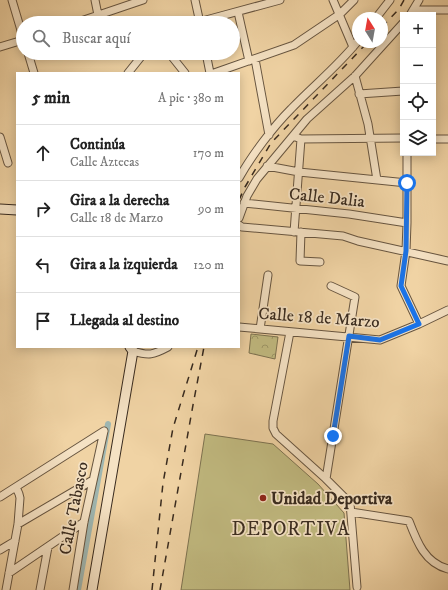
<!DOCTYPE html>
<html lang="es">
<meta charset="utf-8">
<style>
:root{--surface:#fff;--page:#f6f6f6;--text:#222;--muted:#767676;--line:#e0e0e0}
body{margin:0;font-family:"IM FELL DW Pica",serif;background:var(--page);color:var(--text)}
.controls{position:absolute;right:12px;top:12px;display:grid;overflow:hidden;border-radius:0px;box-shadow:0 2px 10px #0003}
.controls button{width:36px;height:36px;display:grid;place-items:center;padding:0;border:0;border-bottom:1px solid var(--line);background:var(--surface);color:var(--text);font:20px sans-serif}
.compass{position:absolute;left:352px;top:12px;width:36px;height:36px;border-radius:50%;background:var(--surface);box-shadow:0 2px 10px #0003;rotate:349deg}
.stop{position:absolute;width:12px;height:12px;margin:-9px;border:3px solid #1a73e8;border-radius:50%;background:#fff}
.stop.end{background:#1a73e8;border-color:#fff;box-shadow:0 1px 4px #0008}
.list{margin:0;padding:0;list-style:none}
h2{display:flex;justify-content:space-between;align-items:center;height:52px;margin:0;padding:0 16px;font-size:17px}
h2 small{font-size:13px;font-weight:400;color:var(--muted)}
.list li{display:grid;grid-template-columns:26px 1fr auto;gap:12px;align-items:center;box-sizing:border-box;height:56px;padding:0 16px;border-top:1px solid var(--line)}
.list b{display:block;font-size:15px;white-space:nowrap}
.list p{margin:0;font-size:13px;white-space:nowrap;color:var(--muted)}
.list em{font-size:13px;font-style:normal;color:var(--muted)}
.icon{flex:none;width:22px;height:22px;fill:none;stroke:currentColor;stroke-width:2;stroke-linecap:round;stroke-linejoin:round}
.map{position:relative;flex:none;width:448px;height:590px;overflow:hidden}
.search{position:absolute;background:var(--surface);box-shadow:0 2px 10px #0003;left:16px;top:16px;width:224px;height:44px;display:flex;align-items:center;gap:10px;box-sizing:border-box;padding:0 14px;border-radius:22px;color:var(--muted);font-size:15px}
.panel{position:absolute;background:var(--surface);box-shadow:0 2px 10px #0003;left:16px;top:72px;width:224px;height:276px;border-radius:0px}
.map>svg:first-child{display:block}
.forest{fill:url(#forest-crowns);stroke:#7d7250}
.pitch{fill:#c1ba80;stroke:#7d7250}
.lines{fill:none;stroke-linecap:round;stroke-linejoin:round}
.canal{stroke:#9eb6b1;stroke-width:6}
.street-casing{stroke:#675540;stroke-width:9}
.secondary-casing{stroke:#392b1f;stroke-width:11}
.street{stroke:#f5e2c4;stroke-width:7}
.secondary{stroke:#f5e2c4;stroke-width:9}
.rail{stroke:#392b1f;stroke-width:1.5;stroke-dasharray:7 7;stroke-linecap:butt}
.route{stroke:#1a73e8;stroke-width:5}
.poi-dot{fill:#8f2418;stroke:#f5e2c4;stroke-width:1.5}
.labels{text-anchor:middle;stroke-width:3.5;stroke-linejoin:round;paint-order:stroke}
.street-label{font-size:17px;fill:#392b1f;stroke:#f5e2c4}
.poi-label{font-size:17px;font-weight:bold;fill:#392b1f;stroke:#f5e2c4;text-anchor:start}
.quarter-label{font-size:19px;letter-spacing:1px;fill:#392b1f;stroke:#f5e2c4}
</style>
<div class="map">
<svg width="448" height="590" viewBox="0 0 448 590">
<defs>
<pattern id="forest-crowns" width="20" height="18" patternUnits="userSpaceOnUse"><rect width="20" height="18" fill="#c1ba80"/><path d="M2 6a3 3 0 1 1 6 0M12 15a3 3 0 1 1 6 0" fill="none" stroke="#9e9768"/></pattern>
</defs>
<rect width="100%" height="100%" fill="#f0d3a4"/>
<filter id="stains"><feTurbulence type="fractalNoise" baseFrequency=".005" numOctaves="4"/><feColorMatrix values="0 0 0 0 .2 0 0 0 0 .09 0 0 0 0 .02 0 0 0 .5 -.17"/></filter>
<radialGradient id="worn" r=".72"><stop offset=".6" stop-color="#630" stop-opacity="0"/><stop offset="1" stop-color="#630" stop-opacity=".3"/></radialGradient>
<path class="forest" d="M251,334L278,337L275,359L249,353Z"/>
<path class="pitch" d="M205,434L273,444L318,484L344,513L350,590H181Z"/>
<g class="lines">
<path class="canal" d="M78,590L108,424"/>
<g class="street-casing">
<path id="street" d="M12,0L23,37
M95,0L98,15
M195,0L200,23
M333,0L353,47
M413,10H448
M238,12L249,61
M410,15L419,0
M376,18L390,0
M75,23L143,0
M195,23L280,0
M0,47L23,40
M28,53L34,73
M169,53L185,73
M206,53L210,73
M255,59L269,135
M128,73L144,53
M214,73L294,45L340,14L354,0
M355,76L368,124L377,180
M359,94L403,91
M293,136L301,139L403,138
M0,137L8,163
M433,139H448
M407,153V223L406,251L401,286L419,324
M267,166L299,172L407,183
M239,178C252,155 273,127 291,109C313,86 338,66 358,41
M244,203L349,214L407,223
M239,218L247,196L257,179L307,119L355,76L403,23
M239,225L242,227L343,236L358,241L448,261
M294,232L301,139
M301,232L300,261L320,262
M239,327L380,340L419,324L448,310
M260,329L268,275
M290,332L273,421V428L276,434L326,479L350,503L357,587
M133,351C149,356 153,355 168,347
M326,479L355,297L331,286
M0,497L104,431
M351,512L409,521C417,542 425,563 448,569
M18,524L93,480
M0,550L15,541
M9,573L84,522
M6,590L18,524L20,498L19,494L16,487
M40,590L48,547
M73,590L84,522L104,431"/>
</g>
<g class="secondary-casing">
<path id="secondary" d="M0,209L17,210
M92,590L133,351L130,347"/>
</g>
<use href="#street" class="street"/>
<use href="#secondary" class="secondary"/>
<path class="rail" d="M382,27L399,9L404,0
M239,200L245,187L271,143L368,42
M152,590L163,483L173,428L198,347
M160,590L193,405L204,347"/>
</g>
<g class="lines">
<path class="route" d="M333,436L349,336L380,340L419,324L401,286L406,251L407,183"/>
</g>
<circle class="poi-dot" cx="263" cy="498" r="4"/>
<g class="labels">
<g class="street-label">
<text transform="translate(327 197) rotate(6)" y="6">Calle Dalia</text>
<text transform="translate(319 317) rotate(4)" y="6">Calle 18 de Marzo</text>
<text transform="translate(73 508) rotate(-79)" y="6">Calle Tabasco</text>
</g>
<g class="poi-label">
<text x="271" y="504">Unidad Deportiva</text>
</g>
<g class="quarter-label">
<text x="291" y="535">DEPORTIVA</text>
</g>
</g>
<rect width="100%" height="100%" filter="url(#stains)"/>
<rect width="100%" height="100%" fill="url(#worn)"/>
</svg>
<div class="controls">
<button>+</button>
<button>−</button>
<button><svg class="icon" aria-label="locate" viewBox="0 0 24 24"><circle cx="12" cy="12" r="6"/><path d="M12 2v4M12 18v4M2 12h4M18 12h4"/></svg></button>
<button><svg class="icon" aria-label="layers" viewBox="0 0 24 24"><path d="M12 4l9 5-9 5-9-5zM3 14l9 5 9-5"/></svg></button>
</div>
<svg class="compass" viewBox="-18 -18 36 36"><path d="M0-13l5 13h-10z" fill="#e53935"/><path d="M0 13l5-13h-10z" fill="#767676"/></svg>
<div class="stop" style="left:407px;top:183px"></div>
<div class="stop end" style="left:333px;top:436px"></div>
<div class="search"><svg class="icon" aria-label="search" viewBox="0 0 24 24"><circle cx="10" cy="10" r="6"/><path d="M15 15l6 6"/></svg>Buscar aquí</div>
<section class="panel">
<h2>5 min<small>A pie · 380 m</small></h2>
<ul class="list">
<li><svg class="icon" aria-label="ahead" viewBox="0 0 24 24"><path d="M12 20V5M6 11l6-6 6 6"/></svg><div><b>Continúa</b><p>Calle Aztecas</p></div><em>170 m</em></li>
<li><svg class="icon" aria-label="right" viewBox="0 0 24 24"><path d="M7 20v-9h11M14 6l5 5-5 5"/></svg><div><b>Gira a la derecha</b><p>Calle 18 de Marzo</p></div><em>90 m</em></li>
<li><svg class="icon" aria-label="left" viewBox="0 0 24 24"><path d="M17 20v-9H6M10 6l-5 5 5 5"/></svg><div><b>Gira a la izquierda</b></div><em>120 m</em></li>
<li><svg class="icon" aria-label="arrive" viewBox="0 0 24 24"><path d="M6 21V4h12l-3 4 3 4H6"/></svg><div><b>Llegada al destino</b></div></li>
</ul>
</section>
</div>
